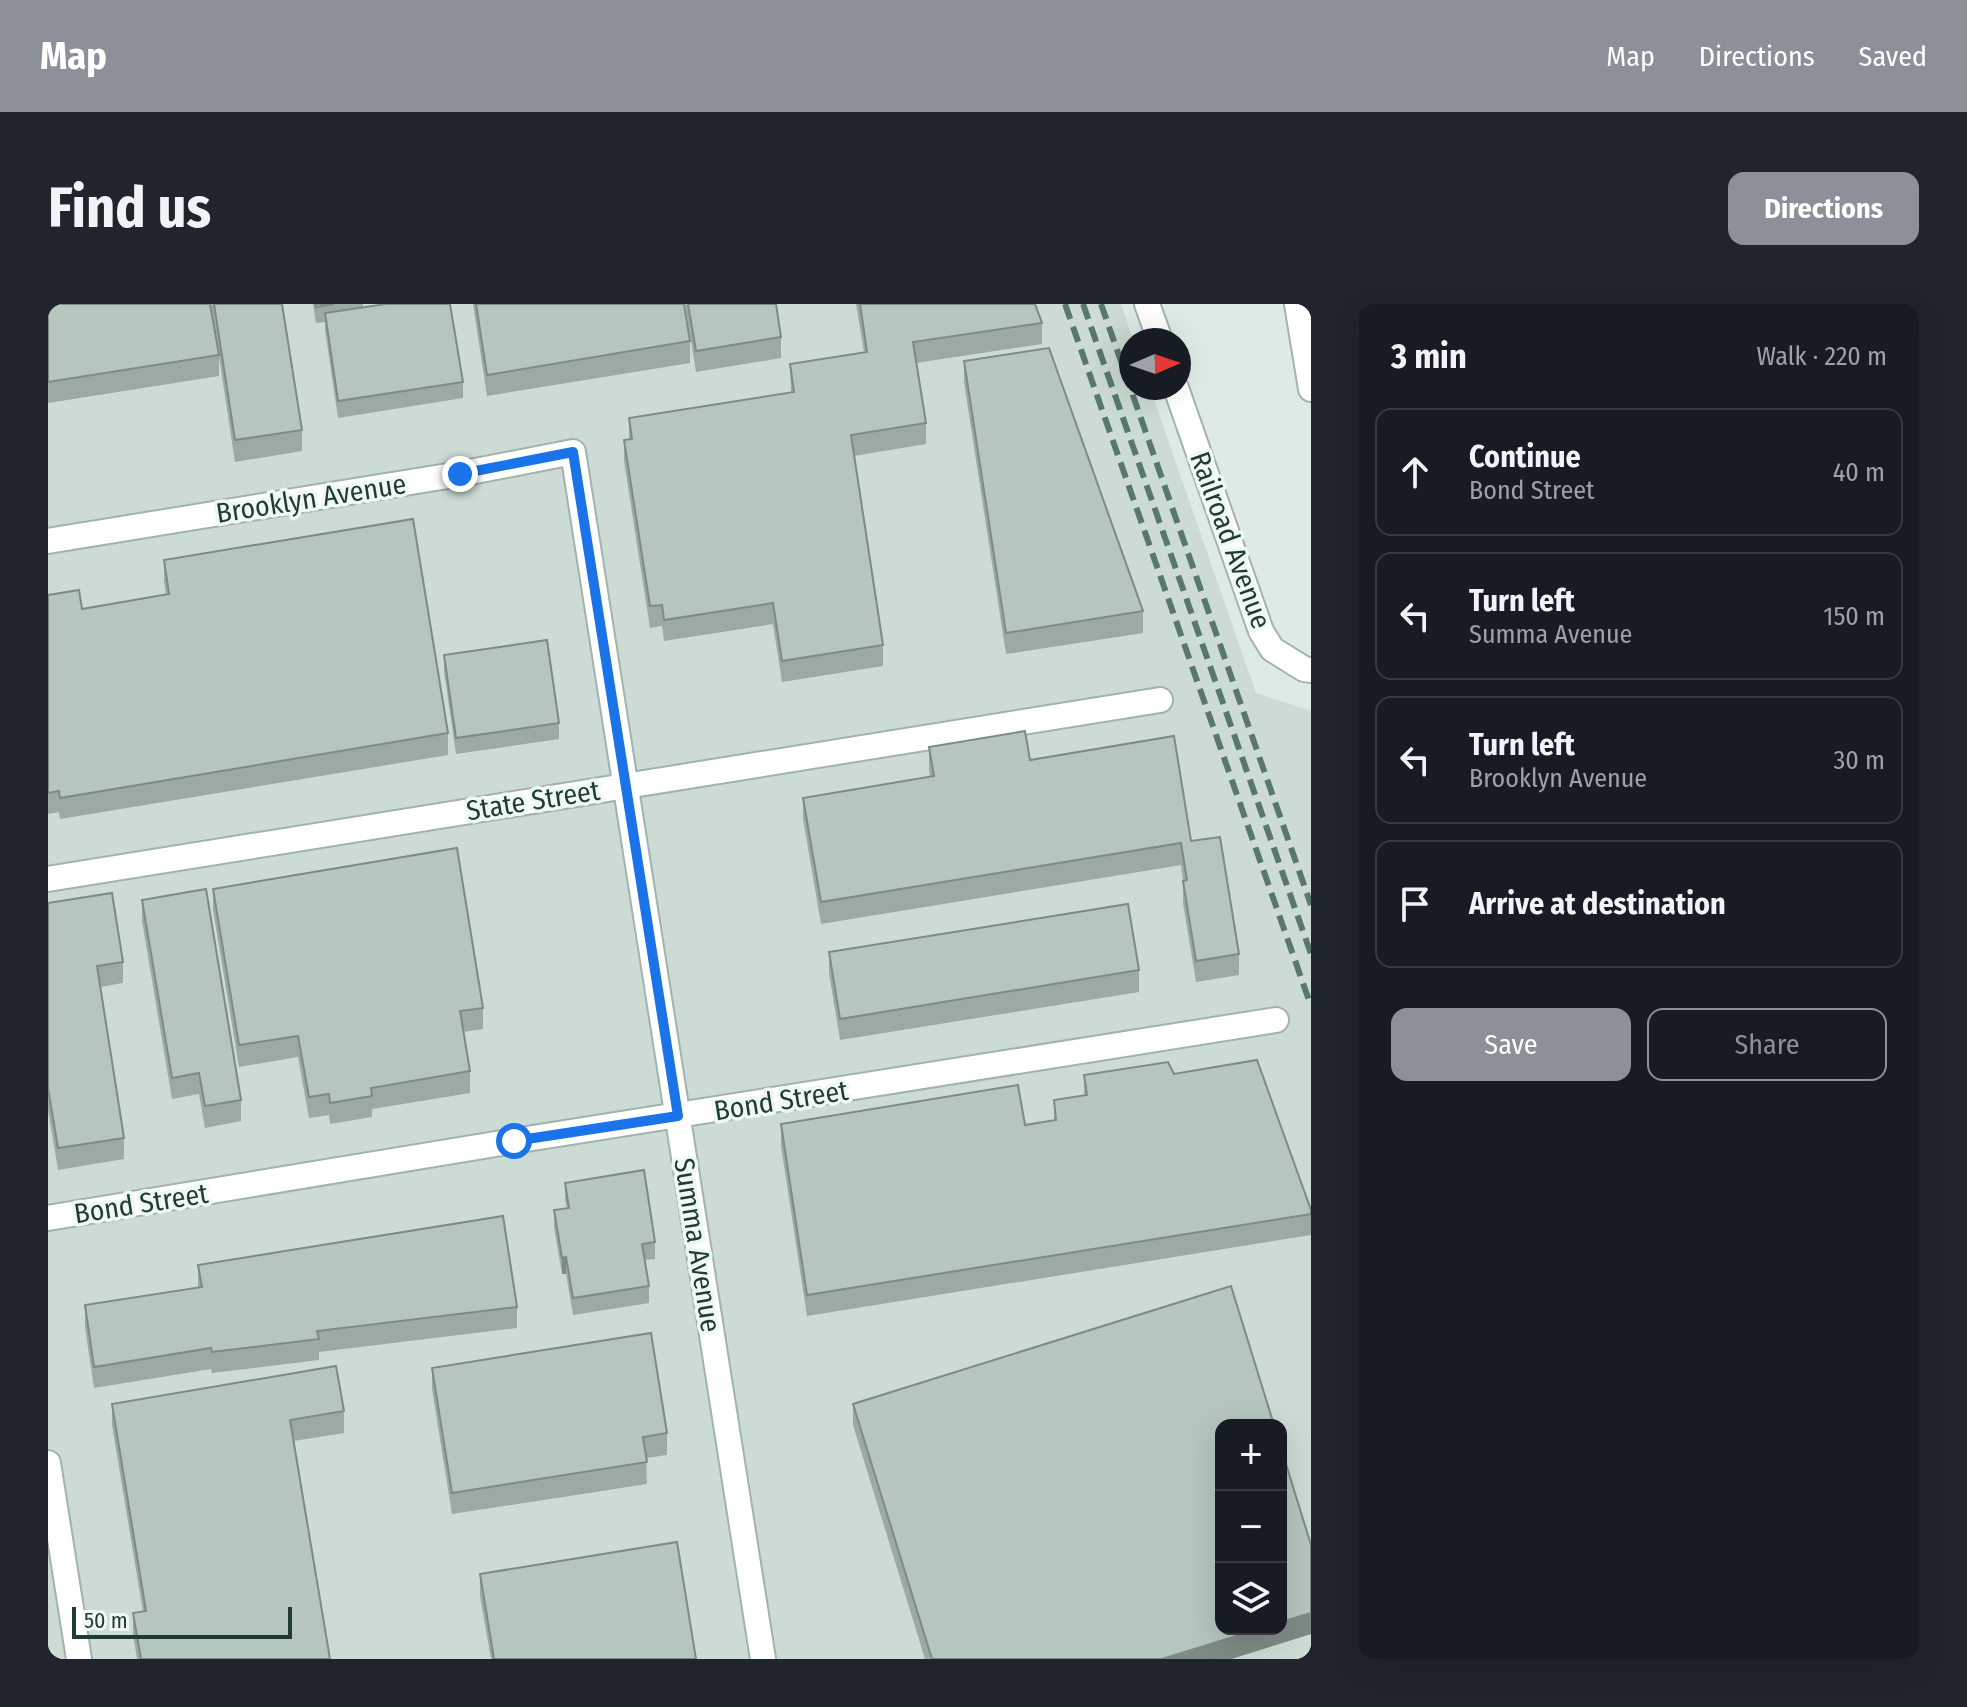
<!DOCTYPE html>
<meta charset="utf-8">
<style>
:root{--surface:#171b24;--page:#20242c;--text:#f1f3f6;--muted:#9ea1a6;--line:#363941;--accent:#8c9099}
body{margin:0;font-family:"Fira Sans Condensed",sans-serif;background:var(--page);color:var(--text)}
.controls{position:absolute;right:24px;bottom:24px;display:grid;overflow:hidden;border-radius:16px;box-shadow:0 8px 32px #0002}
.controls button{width:72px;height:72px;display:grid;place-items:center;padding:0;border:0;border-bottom:2px solid var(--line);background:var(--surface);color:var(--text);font:40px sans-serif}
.compass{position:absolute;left:1071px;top:24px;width:72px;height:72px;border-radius:50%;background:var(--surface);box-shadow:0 8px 32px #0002;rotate:88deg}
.scale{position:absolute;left:24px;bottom:20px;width:220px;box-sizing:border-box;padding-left:8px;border:4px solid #1e3c34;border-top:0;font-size:22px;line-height:28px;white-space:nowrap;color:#1e3c34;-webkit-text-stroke:6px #eff8f3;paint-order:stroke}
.stop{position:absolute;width:24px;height:24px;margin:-18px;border:6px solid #1a73e8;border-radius:50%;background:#fff}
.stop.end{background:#1a73e8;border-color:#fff;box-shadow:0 2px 8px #0008}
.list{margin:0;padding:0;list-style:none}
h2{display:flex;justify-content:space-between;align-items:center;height:104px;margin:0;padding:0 32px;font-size:34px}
h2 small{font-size:26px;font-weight:400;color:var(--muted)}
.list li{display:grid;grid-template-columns:52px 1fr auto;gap:24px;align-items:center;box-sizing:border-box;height:128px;margin:0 16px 16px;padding:0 16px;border:2px solid var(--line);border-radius:16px}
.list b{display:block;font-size:30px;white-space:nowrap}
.list p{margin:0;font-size:26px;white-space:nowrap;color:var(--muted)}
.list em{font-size:26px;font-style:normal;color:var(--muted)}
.actions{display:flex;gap:16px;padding:24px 32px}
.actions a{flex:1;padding:18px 0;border:2px solid var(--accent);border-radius:16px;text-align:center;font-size:28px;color:var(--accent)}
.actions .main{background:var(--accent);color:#fff}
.icon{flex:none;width:44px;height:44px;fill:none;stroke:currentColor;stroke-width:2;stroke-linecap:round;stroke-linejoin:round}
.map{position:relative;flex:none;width:1263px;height:1355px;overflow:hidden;border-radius:16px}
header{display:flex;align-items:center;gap:48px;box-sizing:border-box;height:112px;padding:0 40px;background:var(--accent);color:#fff}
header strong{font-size:38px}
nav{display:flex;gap:44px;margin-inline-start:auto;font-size:28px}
.intro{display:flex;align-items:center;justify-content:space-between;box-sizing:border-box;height:192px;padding:0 48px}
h1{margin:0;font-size:56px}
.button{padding:20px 36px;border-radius:16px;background:var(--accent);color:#fff;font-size:28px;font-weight:700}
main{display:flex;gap:48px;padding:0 48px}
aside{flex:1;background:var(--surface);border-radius:16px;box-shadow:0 8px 32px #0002}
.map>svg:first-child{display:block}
.built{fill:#ccdbd4;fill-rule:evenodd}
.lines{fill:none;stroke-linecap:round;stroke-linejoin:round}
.minor-casing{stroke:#a1b3ac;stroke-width:28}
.minor{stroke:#fff;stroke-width:24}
.rail{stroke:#58786f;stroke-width:6;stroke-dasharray:16 8;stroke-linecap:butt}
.wall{fill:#9baaa3}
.shaded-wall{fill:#7e8b85}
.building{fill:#b4c6be;stroke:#7e8b85;stroke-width:2}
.route{stroke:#1a73e8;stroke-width:10}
.labels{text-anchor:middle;stroke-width:7;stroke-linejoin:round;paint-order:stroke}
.street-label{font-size:28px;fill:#1e3c34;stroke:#eff8f3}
</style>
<header>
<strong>Map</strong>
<nav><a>Map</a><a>Directions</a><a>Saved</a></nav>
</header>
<div class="intro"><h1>Find us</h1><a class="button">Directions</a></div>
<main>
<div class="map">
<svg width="1263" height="1355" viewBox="0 0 1263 1355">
<rect width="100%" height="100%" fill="#deebe5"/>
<path class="built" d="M0,0H1073L1085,36H1083V84H1102L1208,389L1263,407V1355H0ZM1173,1121H1233V1325H1173Z"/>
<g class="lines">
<g class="minor-casing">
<path id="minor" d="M1099,0L1112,36
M1249,0L1263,85
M1128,84L1213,327L1224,345L1256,365L1263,366
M0,237L412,170L525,148L715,1355
M0,575L1112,396
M0,914L466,837L1228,716
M0,1159L31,1355"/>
</g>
<use href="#minor" class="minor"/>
<path class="rail" d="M1017,0L1263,702
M1035,0L1263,650
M1053,0L1263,601"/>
</g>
<path class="wall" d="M0,0L171,51V72L0,99Z
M163,0H234L254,126V147L187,158Z
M265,0H315V4L415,78V94L290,114L277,26V18L268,19Z
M425,0H636L642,37V59L439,92Z
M637,0H728L733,33V54L648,68Z
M808,0H987L994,19V40L868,59L878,119V140L806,152L835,341V362L734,378L725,320L616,337L614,322L602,324L576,157V136L581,135V114L743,89L742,60L816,48Z
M916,57L1095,307V329L958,350L916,78Z
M116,256L400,429V451L12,515L11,508L0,510V291L34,305L118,291L116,277Z
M396,351L511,419V435L408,450L396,367Z
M881,443L982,456L1143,537L1191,650V671L1148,678L1135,599V577L1133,561L773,620L755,515V494L882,473L881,465Z
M165,585L435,704V725L415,728L422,767V789L324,805V813L282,820L281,811L261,814L250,753L191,763L165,606Z
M94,596L193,796V817L157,824L151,790L124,795L94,617Z
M0,599L75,658V679L52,683L76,834V855L10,866L0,806Z
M781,648L1091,666V688L792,736L781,669Z
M1126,770L1263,906V931L759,1012L733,842V820L977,821L1006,816V796L1036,791V771Z
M517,879L607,938V955L597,956L601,982V999L525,1011L518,970H514L506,923V906L519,904L517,895Z
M150,961L469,1003V1024L271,1048V1056L164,1069L163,1065L46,1084L37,1023V1001L150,984Z
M384,1064L619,1129V1151L598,1154L599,1180L404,1210L384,1085Z
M64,1100L296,1107V1129L246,1137L282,1355H89L85,1330V1309L95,1308L64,1121Z
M805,1100L1263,1330L1183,1355H877L805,1121Z
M432,1270L648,1355H443L432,1292Z"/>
<path class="shaded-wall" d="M518,953V970H514V954Z
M1263,1309V1330L1183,1355H1114L1211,1325H1233V1318Z"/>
<path class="building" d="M0,0H162L171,51L0,78Z
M166,0H234L254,126L187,136Z
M267,0H286L268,3Z
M338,0H402L415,78L290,97L277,9Z
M428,0H636L642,37L439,71Z
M640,0H728L733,33L648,47Z
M812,0H987L994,19L865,38L878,119L803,131L835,341L734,357L725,299L616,316L614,301L602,302L576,136L584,135L581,114L746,88L742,60L819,48Z
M1001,44L1095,307L958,329L916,57Z
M365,215L400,429L12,494L11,487L0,489V291L31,286L34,305L121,290L116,256Z
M499,336L511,419L408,434L396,351Z
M977,427L982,456L1126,432L1143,537L1172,533L1191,650L1148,657L1135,577L1139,576L1133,539L773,598L755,494L886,472L881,443Z
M409,544L435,704L412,707L422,767L323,784L324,792L282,799L281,790L261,793L250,732L191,741L165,585Z
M158,585L193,796L157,802L151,769L124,774L94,596Z
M64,589L75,658L49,662L76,834L10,844L0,784V599Z
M1080,600L1091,666L792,715L781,648Z
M1209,756L1263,906V910L759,991L733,820L970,781L977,821L1008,816L1006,796L1039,791L1036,771L1120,758L1126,770Z
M596,866L607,938L594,940L601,982L525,994L518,953L514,954L506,906L521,904L517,879Z
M455,912L469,1003L269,1027L271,1035L164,1048L163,1044L46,1063L37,1001L154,983L150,961Z
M1183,982L1226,1121H1173V1325H1211L1114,1355H884L805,1100Z
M603,1029L619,1129L595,1133L599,1158L404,1189L384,1064Z
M288,1062L296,1107L242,1116L282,1355H93L85,1309L98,1307L64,1100Z
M1233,1144L1263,1241V1309L1233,1318Z
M629,1238L648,1355H446L432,1270Z"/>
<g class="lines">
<path class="route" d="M412,170L525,148L630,812L466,837"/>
</g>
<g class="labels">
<g class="street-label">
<text transform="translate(263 194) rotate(-9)" y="10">Brooklyn Avenue</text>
<text transform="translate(1183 236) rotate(70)" y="10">Railroad Avenue</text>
<text transform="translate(485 496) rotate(-9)" y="10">State Street</text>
<text transform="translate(733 796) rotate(-9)" y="10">Bond Street</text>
<text transform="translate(93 899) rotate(-9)" y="10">Bond Street</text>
<text transform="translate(650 941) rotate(81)" y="10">Summa Avenue</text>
</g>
</g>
</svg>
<div class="controls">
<button>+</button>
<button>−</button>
<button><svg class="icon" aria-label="layers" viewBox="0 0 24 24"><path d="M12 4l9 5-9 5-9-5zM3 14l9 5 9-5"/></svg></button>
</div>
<svg class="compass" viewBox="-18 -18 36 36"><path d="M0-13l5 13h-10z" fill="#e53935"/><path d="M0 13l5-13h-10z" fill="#9ea1a6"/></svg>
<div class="scale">50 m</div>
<div class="stop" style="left:466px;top:837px"></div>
<div class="stop end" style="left:412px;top:170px"></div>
</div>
<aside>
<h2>3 min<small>Walk · 220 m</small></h2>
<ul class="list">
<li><svg class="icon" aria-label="ahead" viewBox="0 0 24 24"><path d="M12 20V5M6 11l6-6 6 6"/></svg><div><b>Continue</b><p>Bond Street</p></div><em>40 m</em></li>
<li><svg class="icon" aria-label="left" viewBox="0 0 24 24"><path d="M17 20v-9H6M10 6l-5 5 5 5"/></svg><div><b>Turn left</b><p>Summa Avenue</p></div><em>150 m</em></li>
<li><svg class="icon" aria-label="left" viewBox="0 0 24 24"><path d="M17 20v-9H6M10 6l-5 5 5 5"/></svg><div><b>Turn left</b><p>Brooklyn Avenue</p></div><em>30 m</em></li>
<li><svg class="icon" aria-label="arrive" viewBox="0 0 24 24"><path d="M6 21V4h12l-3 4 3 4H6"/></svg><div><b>Arrive at destination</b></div></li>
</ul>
<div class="actions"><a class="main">Save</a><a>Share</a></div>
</aside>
</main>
